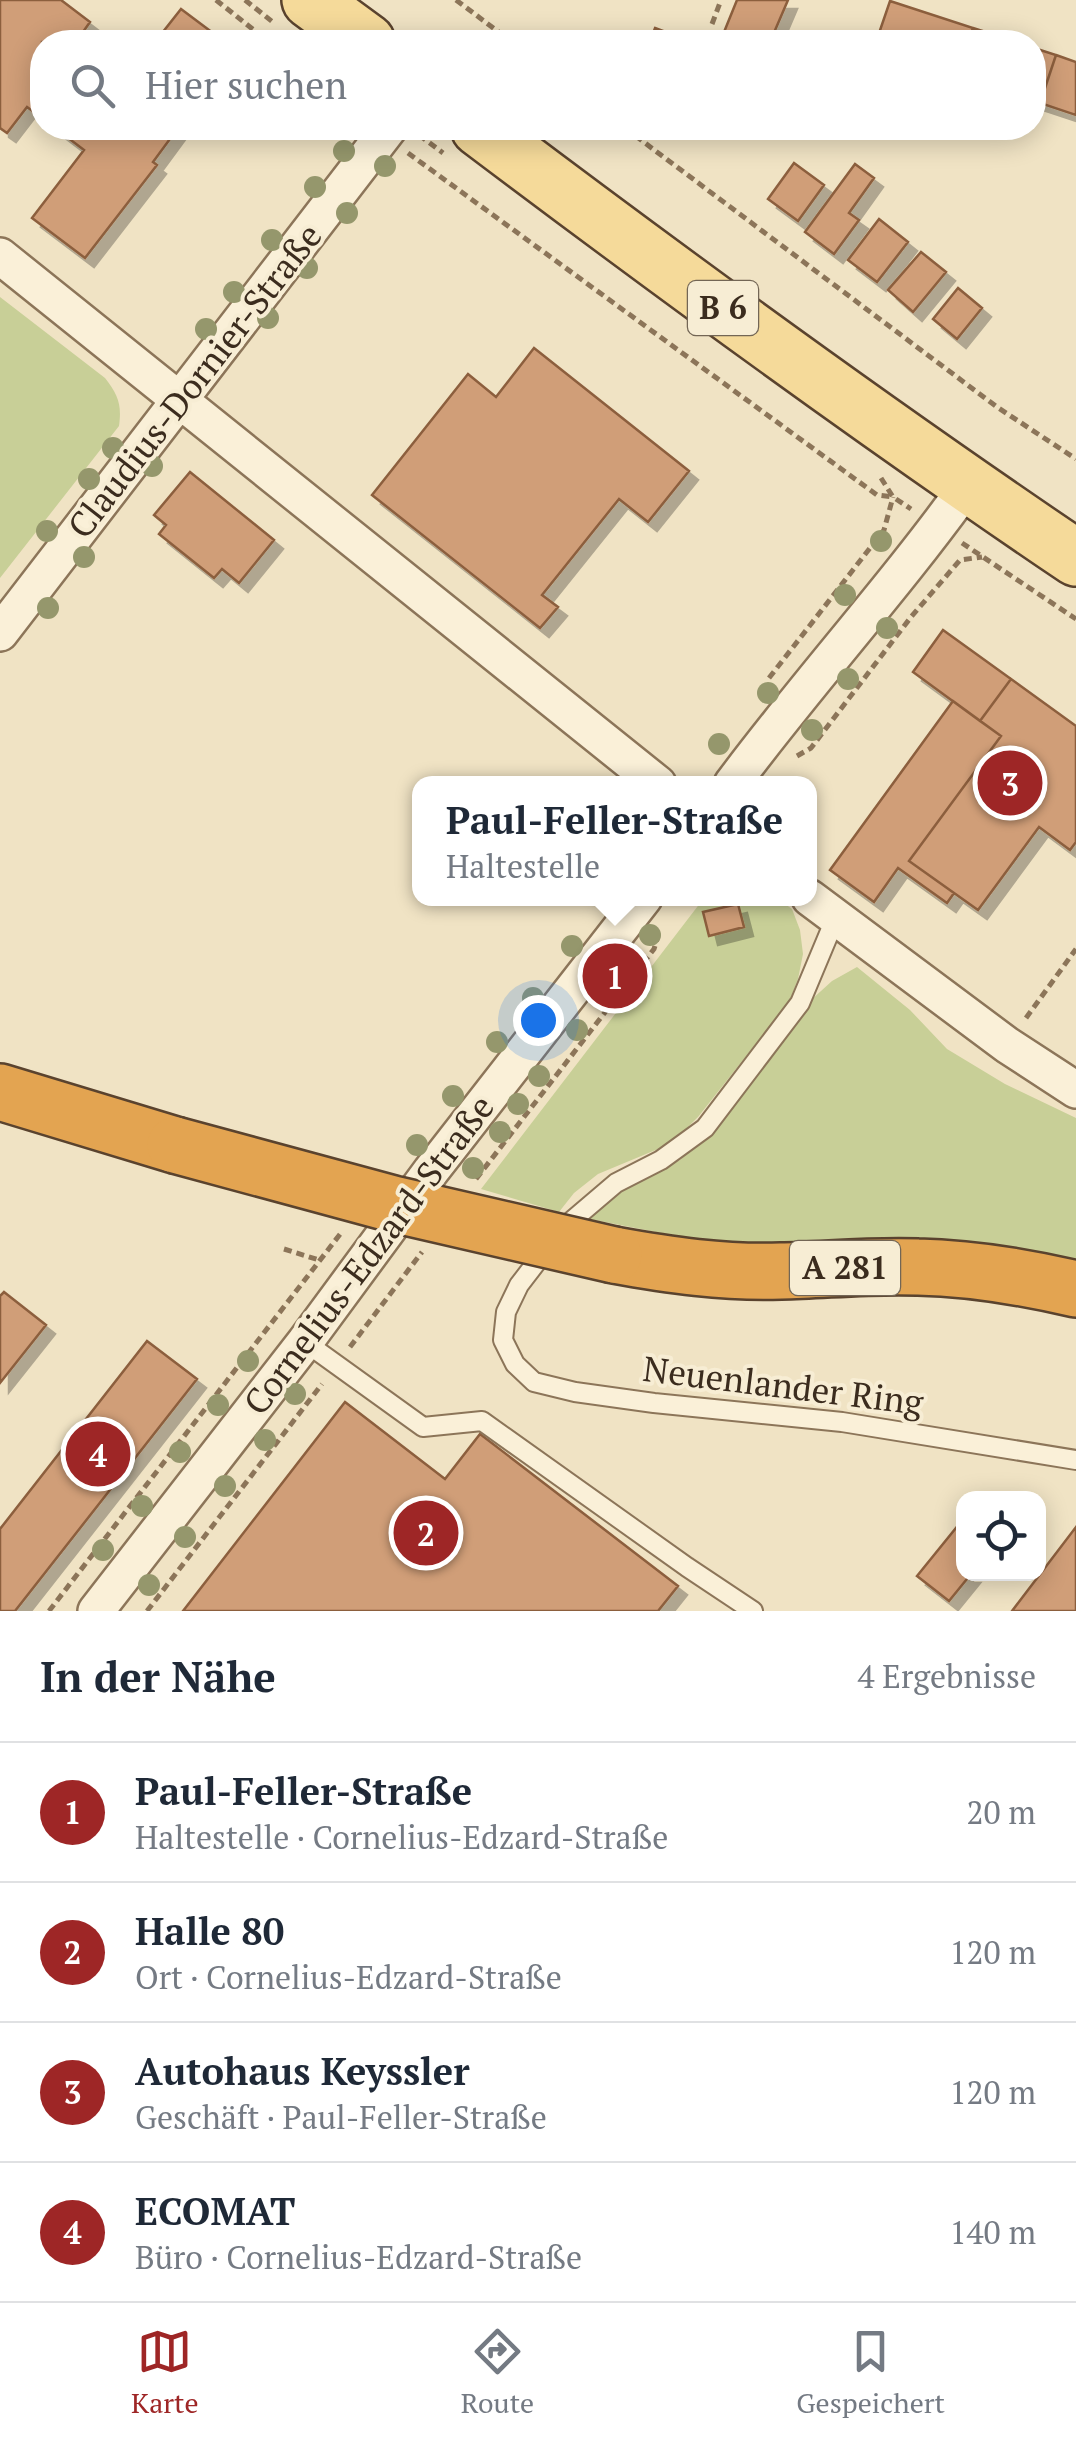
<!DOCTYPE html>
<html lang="de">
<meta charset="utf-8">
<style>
:root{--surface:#fff;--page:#f6f6f7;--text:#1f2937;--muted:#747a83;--line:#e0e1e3;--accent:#9e2626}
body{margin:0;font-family:"PT Serif",serif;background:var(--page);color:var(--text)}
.controls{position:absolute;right:30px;bottom:30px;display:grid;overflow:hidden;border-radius:20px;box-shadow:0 5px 25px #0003}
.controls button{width:90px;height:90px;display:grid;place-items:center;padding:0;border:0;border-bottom:2px solid var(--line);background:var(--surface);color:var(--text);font:50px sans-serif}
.you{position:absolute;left:538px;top:1020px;width:35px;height:35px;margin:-25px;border:8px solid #fff;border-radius:50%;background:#1a73e8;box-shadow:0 0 0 15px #1a73e833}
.badge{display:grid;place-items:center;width:65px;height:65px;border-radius:50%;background:var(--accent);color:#fff;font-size:32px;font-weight:700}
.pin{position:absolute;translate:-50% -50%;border:5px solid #fff;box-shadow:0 2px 10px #0006}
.popup{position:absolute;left:412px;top:776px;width:405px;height:130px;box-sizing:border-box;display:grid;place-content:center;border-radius:20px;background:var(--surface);filter:drop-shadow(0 2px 8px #0005);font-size:32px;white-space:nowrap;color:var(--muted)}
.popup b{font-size:38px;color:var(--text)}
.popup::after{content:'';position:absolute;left:50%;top:100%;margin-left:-20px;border:20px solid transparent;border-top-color:var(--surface)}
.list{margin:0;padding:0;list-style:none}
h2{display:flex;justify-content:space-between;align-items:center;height:130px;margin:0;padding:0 40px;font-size:42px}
h2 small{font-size:32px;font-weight:400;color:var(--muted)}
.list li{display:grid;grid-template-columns:65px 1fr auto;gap:30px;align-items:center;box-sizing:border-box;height:140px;padding:0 40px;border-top:2px solid var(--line)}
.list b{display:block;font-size:38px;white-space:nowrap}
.list p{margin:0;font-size:32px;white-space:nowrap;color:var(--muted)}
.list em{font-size:32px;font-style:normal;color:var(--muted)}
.icon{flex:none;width:55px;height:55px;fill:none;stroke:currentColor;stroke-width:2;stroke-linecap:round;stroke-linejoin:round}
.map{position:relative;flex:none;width:1076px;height:1611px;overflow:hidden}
.search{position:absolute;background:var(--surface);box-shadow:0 5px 25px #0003;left:30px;right:30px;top:30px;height:110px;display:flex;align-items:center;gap:25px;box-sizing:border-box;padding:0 35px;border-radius:40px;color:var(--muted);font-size:38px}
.sheet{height:690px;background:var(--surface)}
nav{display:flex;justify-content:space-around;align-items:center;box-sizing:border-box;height:140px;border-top:2px solid var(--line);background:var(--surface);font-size:28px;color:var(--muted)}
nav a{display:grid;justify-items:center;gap:5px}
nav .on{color:var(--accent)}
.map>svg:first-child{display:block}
.green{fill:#c8cf97}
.building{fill:#d09e78;stroke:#8c5e3e;stroke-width:2.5;filter:url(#shadow)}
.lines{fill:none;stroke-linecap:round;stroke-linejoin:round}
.lane-casing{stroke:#8c7559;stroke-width:22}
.street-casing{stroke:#8c7559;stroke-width:40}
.primary-casing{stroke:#5a432e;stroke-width:60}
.highway-casing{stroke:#5a432e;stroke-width:60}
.path{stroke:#8c7559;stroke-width:5;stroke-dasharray:8 5;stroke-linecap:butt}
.lane{stroke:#faf0d8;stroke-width:18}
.street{stroke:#faf0d8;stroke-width:35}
.primary{stroke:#f5da9a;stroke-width:55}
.highway{stroke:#e3a451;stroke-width:55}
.highway-bridge-casing{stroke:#5a432e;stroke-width:60;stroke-linecap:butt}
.highway-bridge{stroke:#e3a451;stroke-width:55}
.tree{fill:#95976c}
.labels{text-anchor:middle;stroke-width:8;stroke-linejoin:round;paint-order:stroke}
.shield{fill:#f7edd4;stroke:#736655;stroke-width:2.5}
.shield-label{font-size:32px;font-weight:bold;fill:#3b2c1e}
.street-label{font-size:35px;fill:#3b2c1e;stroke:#f7edd4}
</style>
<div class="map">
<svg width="1076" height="1611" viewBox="0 0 1076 1611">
<defs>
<filter id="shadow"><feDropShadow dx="9" dy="9" stdDeviation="0" flood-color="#0004"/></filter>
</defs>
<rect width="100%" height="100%" fill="#f0e3c4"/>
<path class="green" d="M0,297L105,378C118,395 122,404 119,426L0,578Z
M704,898L778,899L792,909L800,930L803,954L798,979L789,1002L698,1117L679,1136L658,1149L598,1174L574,1193L559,1212L481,1189Z
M857,967L910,1010L947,1049L1005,1084L1076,1118V1266L774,1247L687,1238L584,1218L621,1188L680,1160L704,1137L810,1001L832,981Z"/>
<path class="building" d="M0,0H61L90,22L83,32L97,42H42V118L27,107L7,133L0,128Z
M737,0H788L770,42H720Z
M890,1L973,28L968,42H876Z
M181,9L225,42H155Z
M655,28L692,42H650Z
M973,28L1017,42H968Z
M1034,48L1056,55L1040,103L1034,101Z
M1056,55L1076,62V115L1040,103Z
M55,128H178L153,162L157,165L85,258L32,218L84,150Z
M794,163L824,185L798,221L768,199Z
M855,164L874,178L849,213L859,220L834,254L805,232Z
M879,219L908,242L877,282L848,260Z
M921,252L946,272L913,312L888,290Z
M958,288L982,308L957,339L933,319Z
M534,348L689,471L648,522L619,499L542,595L558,607L540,628L372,495L468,374L496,397Z
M190,472L274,540L239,583L222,569L214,578L159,534L166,525L154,515Z
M943,630L1011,679L980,721L913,672Z
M1011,679L1076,726V842L1070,850L1039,827L978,910L909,861L1001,736L980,721Z
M953,701L1001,736L909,861L954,893L947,903L898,868L874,902L830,870Z
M738,904L744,927L709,936L703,912Z
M4,1292L46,1325L0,1383V1296Z
M147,1341L197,1379L15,1611H0V1529Z
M345,1402L445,1479L480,1434L678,1586L658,1611H183Z
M960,1523L964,1526V1574H971L949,1601L917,1576Z
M1076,1527V1611H1012Z"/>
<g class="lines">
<g class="lane-casing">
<path id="lane" d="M836,917L800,1003L705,1128L661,1160L616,1183L562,1229L519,1285L506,1312L503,1340L515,1364L534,1382L575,1392L654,1403L842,1422L1076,1460
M305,1342L423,1427L482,1421L687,1567L753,1611"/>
</g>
<g class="street-casing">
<path id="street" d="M0,256L658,784
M0,633L389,128
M732,784C808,682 894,588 968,485
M810,898L1007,1045L1076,1090
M96,1611L305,1342L431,1171L644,898"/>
</g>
<g class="primary-casing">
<path id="primary" d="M310,0L367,42
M479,128C675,276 873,421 1076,558"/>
</g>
<g class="highway-casing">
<path id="highway" d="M0,1092L175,1145
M614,1255C669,1265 724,1273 781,1271C826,1270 872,1265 918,1267C972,1268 1024,1277 1076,1289"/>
</g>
<path class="path" d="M216,0L269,42
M245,0L274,23
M456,0L512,42
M712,24L721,0
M625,128L997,407L1076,459
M419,135L443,153
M408,153L877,495L893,497
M881,478L893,497L911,509
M962,543L1076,619
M769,678L884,530L893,497
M797,756L811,748L911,617L960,560L982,557
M1026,1018L1076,949
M476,1179L654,949L658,936
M284,1249L319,1260
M350,1347L422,1252
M49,1611L341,1233
M147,1611L322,1384"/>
<use href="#lane" class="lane"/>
<use href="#street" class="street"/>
<use href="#primary" class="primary"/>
<use href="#highway" class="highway"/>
<g class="highway-bridge-casing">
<path id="highway-bridge" d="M175,1145L393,1204L614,1255"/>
</g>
<use href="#highway-bridge" class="highway-bridge"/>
</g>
<g class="tree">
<circle cx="344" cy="151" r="11"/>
<circle cx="385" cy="166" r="11"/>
<circle cx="315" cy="187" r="11"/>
<circle cx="347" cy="213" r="11"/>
<circle cx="272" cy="240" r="11"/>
<circle cx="307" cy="268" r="11"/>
<circle cx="234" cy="292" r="11"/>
<circle cx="268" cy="318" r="11"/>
<circle cx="206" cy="329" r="11"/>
<circle cx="113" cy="448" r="11"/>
<circle cx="152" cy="466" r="11"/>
<circle cx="89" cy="479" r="11"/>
<circle cx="47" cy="531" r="11"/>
<circle cx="881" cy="541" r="11"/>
<circle cx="84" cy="557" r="11"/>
<circle cx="845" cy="595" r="11"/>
<circle cx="48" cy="608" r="11"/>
<circle cx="887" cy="628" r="11"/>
<circle cx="848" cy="679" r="11"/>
<circle cx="768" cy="693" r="11"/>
<circle cx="812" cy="730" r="11"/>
<circle cx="719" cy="744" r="11"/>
<circle cx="650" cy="935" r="11"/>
<circle cx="572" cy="946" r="11"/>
<circle cx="617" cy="979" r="11"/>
<circle cx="533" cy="998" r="11"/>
<circle cx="577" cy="1030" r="11"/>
<circle cx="497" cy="1042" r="11"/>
<circle cx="539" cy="1076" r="11"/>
<circle cx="453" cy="1096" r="11"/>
<circle cx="518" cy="1104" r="11"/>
<circle cx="500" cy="1132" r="11"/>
<circle cx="417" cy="1145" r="11"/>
<circle cx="473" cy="1168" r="11"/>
<circle cx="248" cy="1361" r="11"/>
<circle cx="295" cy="1394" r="11"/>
<circle cx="218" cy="1405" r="11"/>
<circle cx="265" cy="1440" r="11"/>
<circle cx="180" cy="1452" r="11"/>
<circle cx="225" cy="1486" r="11"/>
<circle cx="142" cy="1506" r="11"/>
<circle cx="185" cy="1537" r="11"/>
<circle cx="103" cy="1550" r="11"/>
<circle cx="149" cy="1585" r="11"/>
</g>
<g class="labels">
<g class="shield">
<rect x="688" y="281" width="70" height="54" rx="8"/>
<rect x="790" y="1241" width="110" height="54" rx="8"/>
</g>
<g class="shield-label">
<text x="723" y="319">B 6</text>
<text x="845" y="1279">A 281</text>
</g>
<g class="street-label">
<text transform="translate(195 381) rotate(-52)" y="12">Claudius-Dornier-Straße</text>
<text transform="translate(369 1255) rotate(-53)" y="12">Cornelius-Edzard-Straße</text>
<text transform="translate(783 1386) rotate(7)" y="12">Neuenlander Ring</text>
</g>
</g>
</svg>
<div class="controls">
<button><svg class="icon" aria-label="locate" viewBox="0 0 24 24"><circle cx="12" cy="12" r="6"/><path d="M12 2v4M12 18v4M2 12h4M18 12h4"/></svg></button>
</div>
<div class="you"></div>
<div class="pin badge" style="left:615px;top:976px">1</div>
<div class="popup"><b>Paul-Feller-Straße</b>Haltestelle</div>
<div class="pin badge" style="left:426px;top:1533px">2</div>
<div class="pin badge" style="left:1010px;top:783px">3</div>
<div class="pin badge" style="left:98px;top:1454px">4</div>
<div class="search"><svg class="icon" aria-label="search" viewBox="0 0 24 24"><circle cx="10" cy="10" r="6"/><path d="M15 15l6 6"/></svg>Hier suchen</div>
</div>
<section class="sheet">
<h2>In der Nähe<small>4 Ergebnisse</small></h2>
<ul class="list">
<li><span class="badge">1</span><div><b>Paul-Feller-Straße</b><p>Haltestelle · Cornelius-Edzard-Straße</p></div><em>20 m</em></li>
<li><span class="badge">2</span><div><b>Halle 80</b><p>Ort · Cornelius-Edzard-Straße</p></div><em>120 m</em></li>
<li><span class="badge">3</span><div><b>Autohaus Keyssler</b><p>Geschäft · Paul-Feller-Straße</p></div><em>120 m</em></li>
<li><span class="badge">4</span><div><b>ECOMAT</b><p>Büro · Cornelius-Edzard-Straße</p></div><em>140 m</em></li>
</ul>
</section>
<nav>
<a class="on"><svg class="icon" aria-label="map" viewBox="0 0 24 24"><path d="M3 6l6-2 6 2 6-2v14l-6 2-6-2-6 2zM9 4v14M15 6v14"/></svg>Karte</a>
<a><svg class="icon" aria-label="directions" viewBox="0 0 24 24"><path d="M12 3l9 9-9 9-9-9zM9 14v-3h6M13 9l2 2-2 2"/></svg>Route</a>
<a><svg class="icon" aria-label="saved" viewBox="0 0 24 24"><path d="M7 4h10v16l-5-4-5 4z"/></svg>Gespeichert</a>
</nav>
